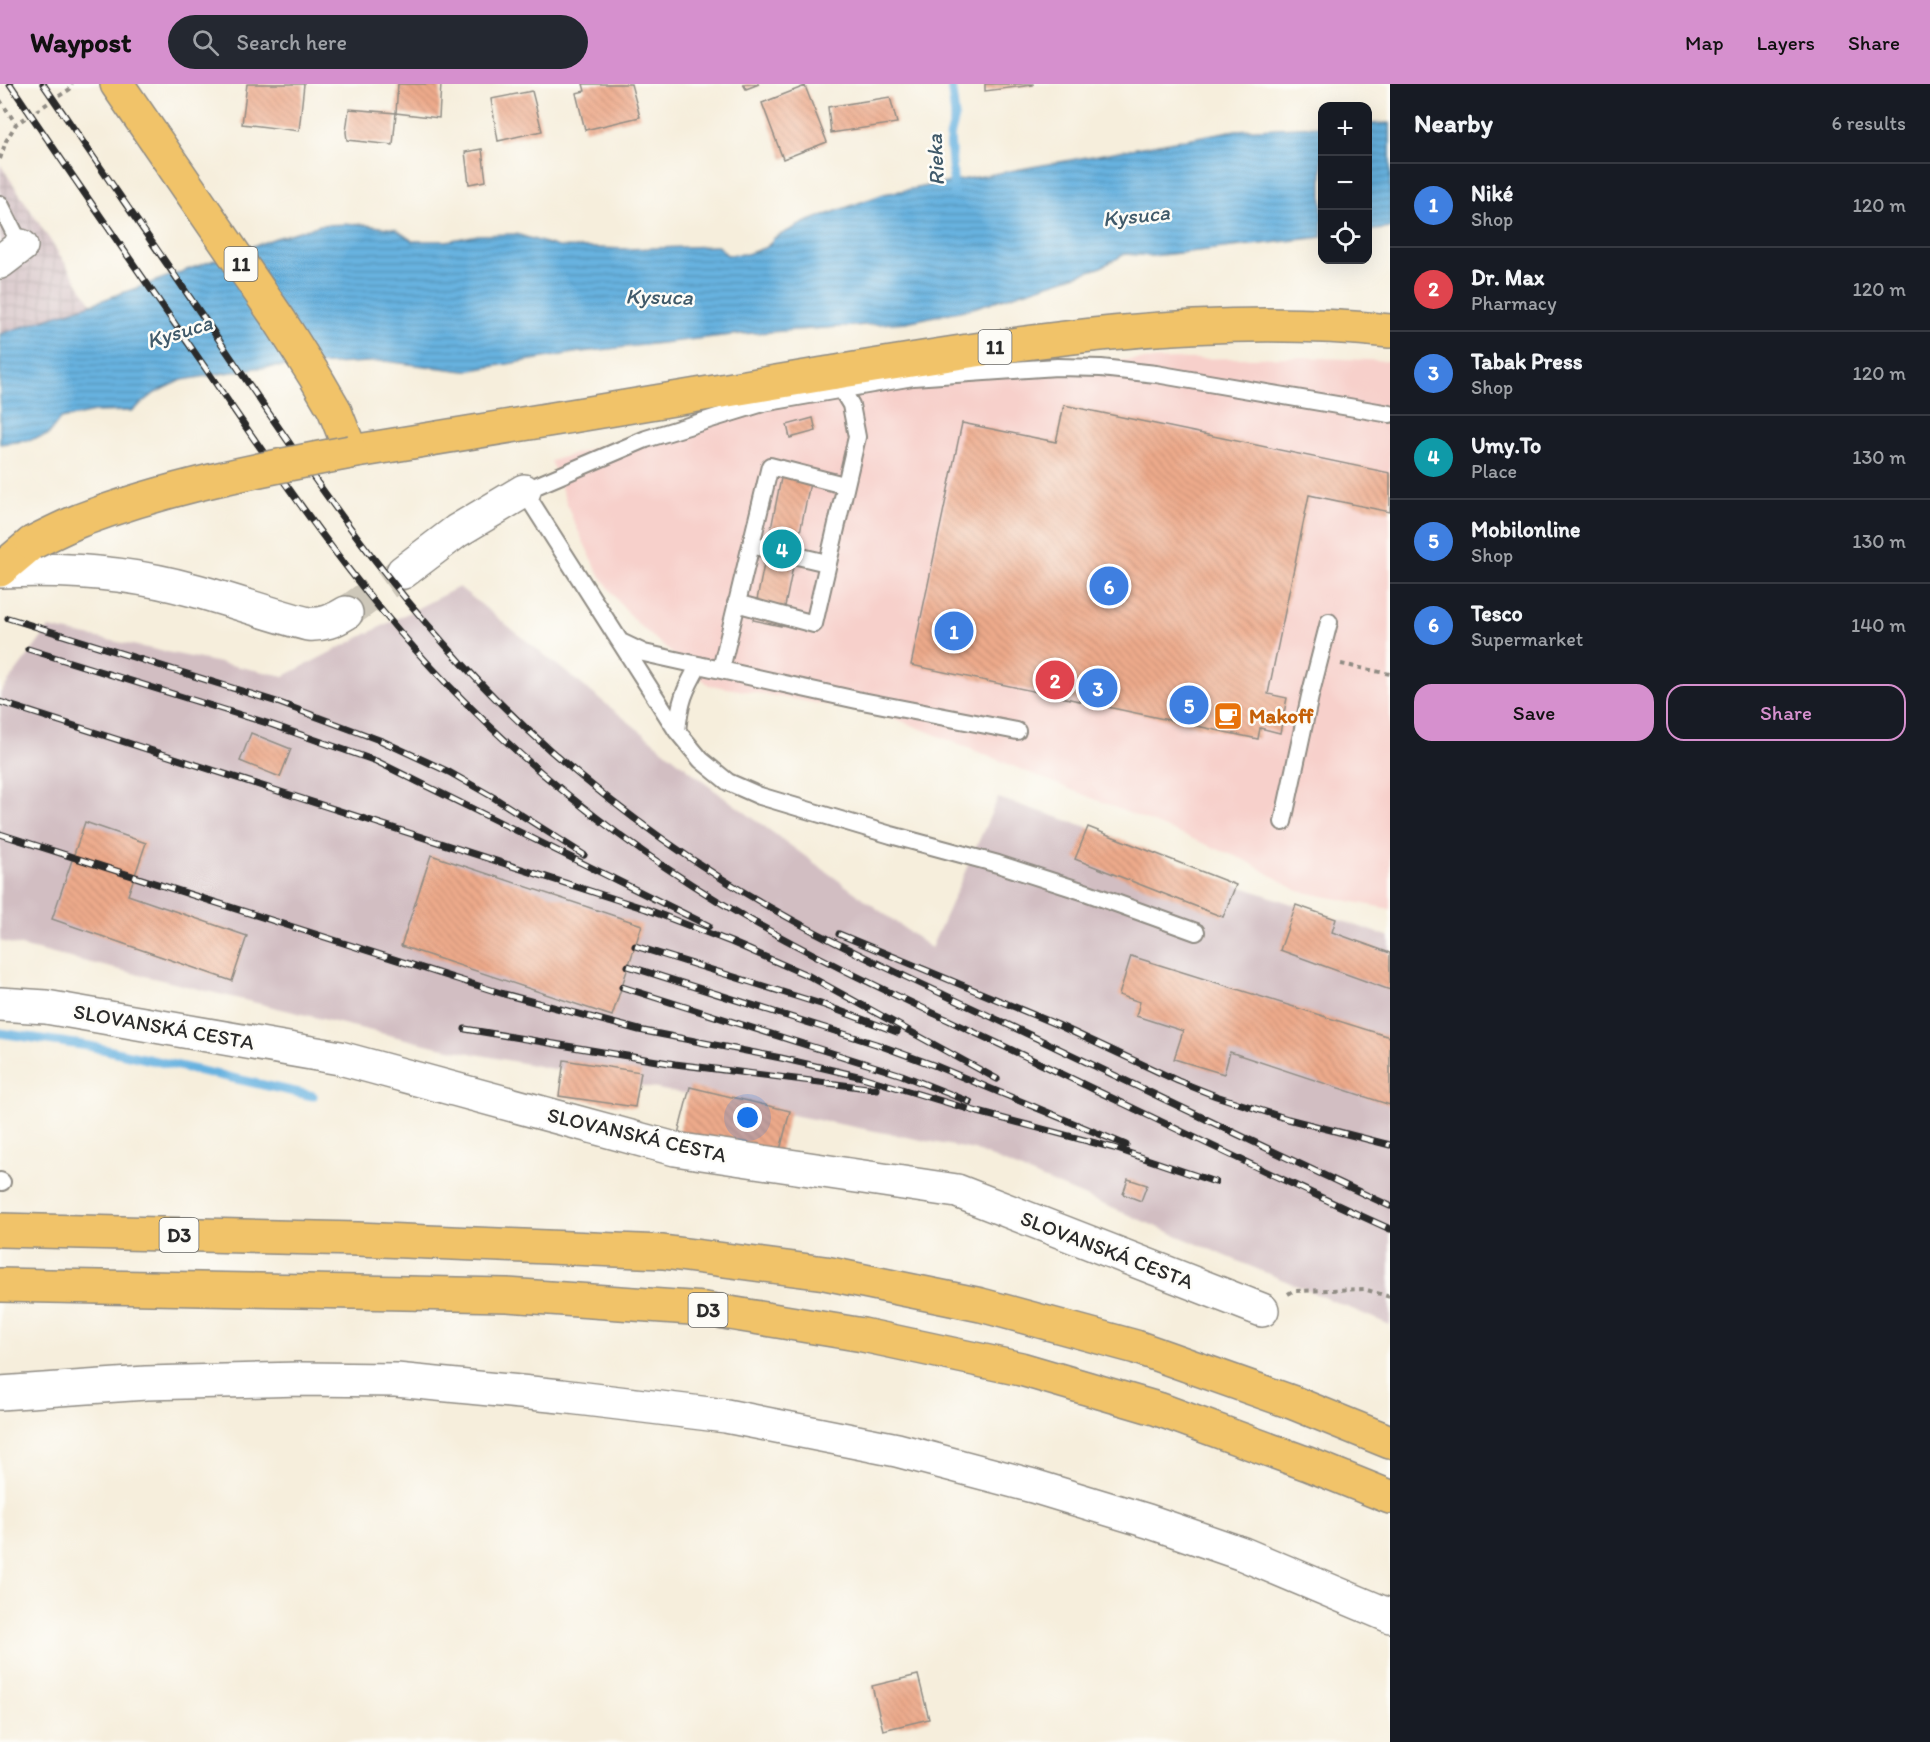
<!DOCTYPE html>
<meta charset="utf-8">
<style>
:root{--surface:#171b24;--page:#242831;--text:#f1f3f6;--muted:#9ea1a6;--line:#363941;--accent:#d690ce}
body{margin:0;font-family:Itim,sans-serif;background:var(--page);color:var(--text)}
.controls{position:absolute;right:18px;top:18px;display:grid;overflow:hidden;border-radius:12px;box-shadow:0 6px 24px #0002}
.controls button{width:54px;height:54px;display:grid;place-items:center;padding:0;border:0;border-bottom:2px solid var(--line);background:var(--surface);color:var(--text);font:30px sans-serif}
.you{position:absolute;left:748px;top:1034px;width:21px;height:21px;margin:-15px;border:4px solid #fff;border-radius:50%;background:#1a73e8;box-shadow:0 0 0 9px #1a73e833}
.badge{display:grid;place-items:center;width:39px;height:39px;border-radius:50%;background:var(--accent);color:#fff;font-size:20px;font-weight:700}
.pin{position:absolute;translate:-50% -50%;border:3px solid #fff;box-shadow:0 2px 6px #0006}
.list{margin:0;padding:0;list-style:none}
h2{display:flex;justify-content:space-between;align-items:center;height:78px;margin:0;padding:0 24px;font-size:26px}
h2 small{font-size:20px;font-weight:400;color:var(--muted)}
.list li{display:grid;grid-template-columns:39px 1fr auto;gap:18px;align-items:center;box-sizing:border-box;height:84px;padding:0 24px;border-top:2px solid var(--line)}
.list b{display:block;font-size:22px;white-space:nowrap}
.list p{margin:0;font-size:20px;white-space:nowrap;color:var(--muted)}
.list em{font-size:20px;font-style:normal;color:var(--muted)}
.actions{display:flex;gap:12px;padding:18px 24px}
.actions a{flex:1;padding:14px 0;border:2px solid var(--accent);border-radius:18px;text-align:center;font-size:21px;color:var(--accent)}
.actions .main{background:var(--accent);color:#111}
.icon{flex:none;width:33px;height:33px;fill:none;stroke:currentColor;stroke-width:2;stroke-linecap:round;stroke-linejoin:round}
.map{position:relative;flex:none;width:1390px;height:1658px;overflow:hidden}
header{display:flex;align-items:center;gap:36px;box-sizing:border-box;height:84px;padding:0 30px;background:var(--accent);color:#111}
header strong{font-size:28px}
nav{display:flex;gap:33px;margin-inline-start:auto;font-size:21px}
.search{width:420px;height:54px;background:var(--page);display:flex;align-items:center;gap:15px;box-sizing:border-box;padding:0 21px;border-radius:33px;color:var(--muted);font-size:22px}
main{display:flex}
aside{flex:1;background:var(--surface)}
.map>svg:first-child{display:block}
.built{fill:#f7d0cb}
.industrial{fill:url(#industrial-grid)}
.railway{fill:#d2bec2}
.water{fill:url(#water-rules);stroke:#496e86;stroke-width:1.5}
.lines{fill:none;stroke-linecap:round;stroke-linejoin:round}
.stream{stroke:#67b2e0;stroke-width:9}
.building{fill:url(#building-back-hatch)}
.minor-tunnel{stroke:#cdc7b9;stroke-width:33;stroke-dasharray:33 16;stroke-linecap:butt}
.service-casing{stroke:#908c84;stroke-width:20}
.minor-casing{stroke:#908c84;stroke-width:36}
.primary-casing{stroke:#908c84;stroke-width:36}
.motorway-casing{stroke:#908c84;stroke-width:36}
.path{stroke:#908c84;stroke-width:4;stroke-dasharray:4.5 4.5;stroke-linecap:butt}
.service{stroke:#fff;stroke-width:16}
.minor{stroke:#fff;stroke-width:33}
.primary{stroke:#f1c369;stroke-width:33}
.motorway{stroke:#f1c369;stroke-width:33}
.rail-casing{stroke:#2b2b2b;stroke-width:7}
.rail{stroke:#fdfcf7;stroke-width:4.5;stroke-dasharray:14;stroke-linecap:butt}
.primary-bridge-casing{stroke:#908c84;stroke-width:36;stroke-linecap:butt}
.primary-bridge{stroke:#f1c369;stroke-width:33}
.labels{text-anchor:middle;stroke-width:5;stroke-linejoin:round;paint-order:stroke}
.shield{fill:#fdfcf7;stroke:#6a6a68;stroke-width:1.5}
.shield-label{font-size:20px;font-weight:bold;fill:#2b2b2b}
.food-label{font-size:21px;font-weight:bold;fill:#c56008;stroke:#fdfcf7;text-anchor:start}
.street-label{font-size:21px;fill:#2b2b2b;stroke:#fdfcf7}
.water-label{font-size:22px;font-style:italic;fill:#405a6a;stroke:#fdfcf7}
</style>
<header>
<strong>Waypost</strong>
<div class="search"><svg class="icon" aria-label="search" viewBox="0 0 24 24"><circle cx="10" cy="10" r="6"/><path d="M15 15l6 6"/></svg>Search here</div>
<nav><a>Map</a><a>Layers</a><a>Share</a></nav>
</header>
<main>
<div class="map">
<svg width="1390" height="1658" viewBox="0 0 1390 1658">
<defs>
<pattern id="industrial-grid" width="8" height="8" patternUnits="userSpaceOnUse" patternTransform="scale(1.5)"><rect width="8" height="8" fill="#d2bec2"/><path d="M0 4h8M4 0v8" fill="none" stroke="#b4a3a7"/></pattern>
<pattern id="water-rules" width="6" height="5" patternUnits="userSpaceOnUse" patternTransform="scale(1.5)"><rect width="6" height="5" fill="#67b2e0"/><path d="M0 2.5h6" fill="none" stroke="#5591b6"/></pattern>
<pattern id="building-back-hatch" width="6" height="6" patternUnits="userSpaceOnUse" patternTransform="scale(1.5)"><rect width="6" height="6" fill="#edaa8b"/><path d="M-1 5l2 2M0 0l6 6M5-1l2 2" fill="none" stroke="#cb9278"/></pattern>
</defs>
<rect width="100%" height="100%" fill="#fdfcf7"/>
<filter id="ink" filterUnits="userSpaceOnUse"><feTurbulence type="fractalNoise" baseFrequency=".0167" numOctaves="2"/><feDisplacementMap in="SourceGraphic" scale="12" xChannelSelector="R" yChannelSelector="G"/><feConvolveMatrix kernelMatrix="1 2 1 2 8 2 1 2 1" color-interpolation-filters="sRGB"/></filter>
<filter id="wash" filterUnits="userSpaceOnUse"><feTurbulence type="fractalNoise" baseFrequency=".008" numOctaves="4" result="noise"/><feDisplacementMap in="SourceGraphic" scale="24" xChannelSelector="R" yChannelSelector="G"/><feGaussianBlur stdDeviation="1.35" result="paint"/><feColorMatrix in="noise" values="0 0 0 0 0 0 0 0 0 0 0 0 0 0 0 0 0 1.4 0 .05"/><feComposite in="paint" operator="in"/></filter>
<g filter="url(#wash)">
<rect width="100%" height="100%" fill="#f6eedc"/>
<path class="built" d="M1302,273L1390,277V825L1298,807L1247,777L894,634L840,623L709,601L639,541L620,520L598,488L573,436L551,377L760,315L1065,277Z"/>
<path class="industrial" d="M0,80L92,220L0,250Z"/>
<path class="railway" d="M459,503L713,705L931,864L998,714L1088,743L1236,801L1390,853V1241L974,1066L434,962L0,857V609L49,544L284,592Z"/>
<path class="water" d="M1390,39V144L1368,147V40Z
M1322,42V153L1152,172L1125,170L1099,184L973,224L906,238L740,250L573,269L465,287L385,277L256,284L182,296L155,309L132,327L94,328L60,335L48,351L24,357L0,360V250L92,220L276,154L321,141L358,140L395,145L413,157H447L478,151L516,150L558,163L627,165L718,162L727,171L747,170L767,163L774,154L806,138L884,110L1236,46Z"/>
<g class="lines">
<path class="stream" d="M951,0L955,33L950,53L954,108
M0,949L89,962L313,1012"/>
</g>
<g id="blocks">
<path class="building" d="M247,0H304L299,47L242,40Z
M398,0H441L439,34L396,29Z
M583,0H631L640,33L585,46L576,9L585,7Z
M743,0H759L746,5Z
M985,0H1033V1L985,7Z
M805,2L827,58L783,75L762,19Z
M532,7L542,47L498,57L491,15Z
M890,13L897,39L831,49L828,23Z
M349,25L396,29L393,61L347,56L346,48Z
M482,65L486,97L469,100L465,68Z
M1064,321L1390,389V428L1309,411L1268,610L1287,614L1280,649L1260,644L1258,655L911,581L962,339L1056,358Z
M813,334L816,347L790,354L787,341Z
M782,389L811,394L781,542L753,536Z
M251,649L291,665L280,693L240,677Z
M85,738L146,759L128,811L247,852L232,897L52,835Z
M1088,743L1236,801L1223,833L1075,775Z
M431,771L642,841L612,932L401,862Z
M1296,821L1336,835L1332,848L1390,869V906L1280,866Z
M1131,872L1390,953V1021L1230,968L1224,990L1174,975L1183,947L1136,932L1140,918L1119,911Z
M564,976L641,988L635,1023L559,1012Z
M690,1003L790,1027L778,1074L678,1050Z
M1128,1095L1147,1101L1141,1117L1123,1110Z
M918,1591L929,1635L883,1646L872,1602Z"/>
</g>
</g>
<g filter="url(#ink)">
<use href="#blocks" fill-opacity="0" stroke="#908c84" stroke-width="1.5"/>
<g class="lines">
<path class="minor-tunnel" d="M346,529L403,488"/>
<g class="service-casing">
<path id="service" d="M0,120L21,162
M751,461L827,479
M736,519L814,540L857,353L851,321L842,306
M623,559L644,569L662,573L857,616L1017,647
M721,585L770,382L844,401
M677,647C680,617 684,607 699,581
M1283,738L1310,612L1329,538
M1196,848L1088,809L998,780L891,751L760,712L728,698L701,676L677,647L524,407L646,355L763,319L913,293L1057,283L1101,284L1156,290L1390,330
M0,1097L2,1098"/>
</g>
<g class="minor-casing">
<path id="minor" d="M0,178L21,162
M0,487C65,484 130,488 193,506C231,516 269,530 308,540C323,541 333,537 346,529
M403,488L457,447L524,407
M0,920L46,923L340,974L675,1065L957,1107L1262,1226
M0,1309L146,1299L300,1295L396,1296L561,1312L726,1332L897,1366L1033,1402L1148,1437L1243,1470L1390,1532"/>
</g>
<g class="primary-casing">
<path id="primary" d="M117,0L280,237L316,294L334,325L351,368C511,342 670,316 830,289C1014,259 1203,227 1390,247
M0,486L32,459"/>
</g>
<g class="motorway-casing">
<path id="motorway" d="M0,1146L358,1155L663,1168L825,1189L981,1221L1136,1263L1294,1319L1390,1358
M0,1201L507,1211L705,1225L863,1251L1021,1285L1158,1325L1308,1380L1390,1413"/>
</g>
<path class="path" d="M0,16L16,40
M0,75L6,57L16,40L70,5L72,0
M1341,580L1390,590
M1288,1210L1293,1207L1364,1205L1390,1213"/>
<use href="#service" class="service"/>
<use href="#minor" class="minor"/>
<use href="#primary" class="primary"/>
<use href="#motorway" class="motorway"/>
<g class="rail-casing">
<path id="rail" d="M10,0C74,95 139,188 204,282C284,399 363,517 464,617C540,693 626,761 718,817C820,879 931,927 1039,979C1156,1035 1272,1092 1390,1145
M43,0C101,85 160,169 217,253C317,401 416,548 551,667C619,726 693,780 771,824C850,869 933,905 1015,944C1140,1003 1264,1064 1390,1122
M8,534L277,618L382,657L449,688L493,713L584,771
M28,565L270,640L376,677L709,842
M0,618L646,825L731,858L809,892L997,995
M0,750L504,910L639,946L781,974L862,993L978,1028L1114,1064L1215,1098
M839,850L1058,941L1178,997L1216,1012L1288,1035L1390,1061
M635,862L824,921L897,948
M628,882L876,960L936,982L1126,1061
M622,903L902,991L970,1018
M465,945L675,980L876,1005"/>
</g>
<use href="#rail" class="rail"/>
<g class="primary-bridge-casing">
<path id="primary-bridge" d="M32,459C48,451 64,443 81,436C168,403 260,385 351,368"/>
</g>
<use href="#primary-bridge" class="primary-bridge"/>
</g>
</g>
<defs>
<g id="cafe-square" transform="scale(1.5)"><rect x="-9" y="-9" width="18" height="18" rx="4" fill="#e8710a" stroke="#fdfcf7"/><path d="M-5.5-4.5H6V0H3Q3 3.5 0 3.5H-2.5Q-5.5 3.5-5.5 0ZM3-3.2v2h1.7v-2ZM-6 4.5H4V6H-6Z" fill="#fff"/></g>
</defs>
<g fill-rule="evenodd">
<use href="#cafe-square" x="1228" y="632"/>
</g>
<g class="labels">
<g class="shield">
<rect x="224.5" y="163" width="33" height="34" rx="4.5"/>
<rect x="978.5" y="246" width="33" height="34" rx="4.5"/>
<rect x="159.5" y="1134" width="39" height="34" rx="4.5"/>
<rect x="688.5" y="1209" width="39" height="34" rx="4.5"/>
</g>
<g class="shield-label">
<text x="241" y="187">11</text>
<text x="995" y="270">11</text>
<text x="179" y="1158">D3</text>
<text x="708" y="1233">D3</text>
</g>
<g class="food-label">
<text x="1249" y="639">Makoff</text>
</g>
<g class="street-label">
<text transform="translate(164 943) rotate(10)" y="7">SLOVANSKÁ CESTA</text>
<text transform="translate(637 1051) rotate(13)" y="7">SLOVANSKÁ CESTA</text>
<text transform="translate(1107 1166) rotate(21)" y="7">SLOVANSKÁ CESTA</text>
</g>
<g class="water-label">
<text transform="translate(935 76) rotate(-93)" y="8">Rieka</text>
<text transform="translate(1136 131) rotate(-6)" y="8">Kysuca</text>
<text transform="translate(659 212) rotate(1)" y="8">Kysuca</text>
<text transform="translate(179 247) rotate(-17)" y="8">Kysuca</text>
</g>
</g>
</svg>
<div class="controls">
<button>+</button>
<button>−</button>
<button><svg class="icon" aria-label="locate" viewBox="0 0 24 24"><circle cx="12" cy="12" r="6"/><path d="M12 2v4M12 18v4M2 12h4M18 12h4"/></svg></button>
</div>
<div class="you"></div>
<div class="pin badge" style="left:954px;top:547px;background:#3f7fe0">1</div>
<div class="pin badge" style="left:1055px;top:596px;background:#e0444e">2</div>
<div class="pin badge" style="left:1098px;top:604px;background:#3f7fe0">3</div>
<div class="pin badge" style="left:782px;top:465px;background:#0f9aa8">4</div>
<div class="pin badge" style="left:1189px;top:621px;background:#3f7fe0">5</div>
<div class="pin badge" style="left:1109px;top:502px;background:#3f7fe0">6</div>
</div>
<aside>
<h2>Nearby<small>6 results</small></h2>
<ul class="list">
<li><span class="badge" style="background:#3f7fe0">1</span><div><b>Niké</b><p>Shop</p></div><em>120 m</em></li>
<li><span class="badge" style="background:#e0444e">2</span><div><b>Dr. Max</b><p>Pharmacy</p></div><em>120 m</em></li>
<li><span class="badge" style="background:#3f7fe0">3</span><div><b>Tabak Press</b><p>Shop</p></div><em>120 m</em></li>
<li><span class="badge" style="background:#0f9aa8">4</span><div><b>Umy.To</b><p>Place</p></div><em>130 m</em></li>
<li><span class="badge" style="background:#3f7fe0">5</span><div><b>Mobilonline</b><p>Shop</p></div><em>130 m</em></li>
<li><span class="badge" style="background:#3f7fe0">6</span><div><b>Tesco</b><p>Supermarket</p></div><em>140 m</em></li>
</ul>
<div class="actions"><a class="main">Save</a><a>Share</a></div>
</aside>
</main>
